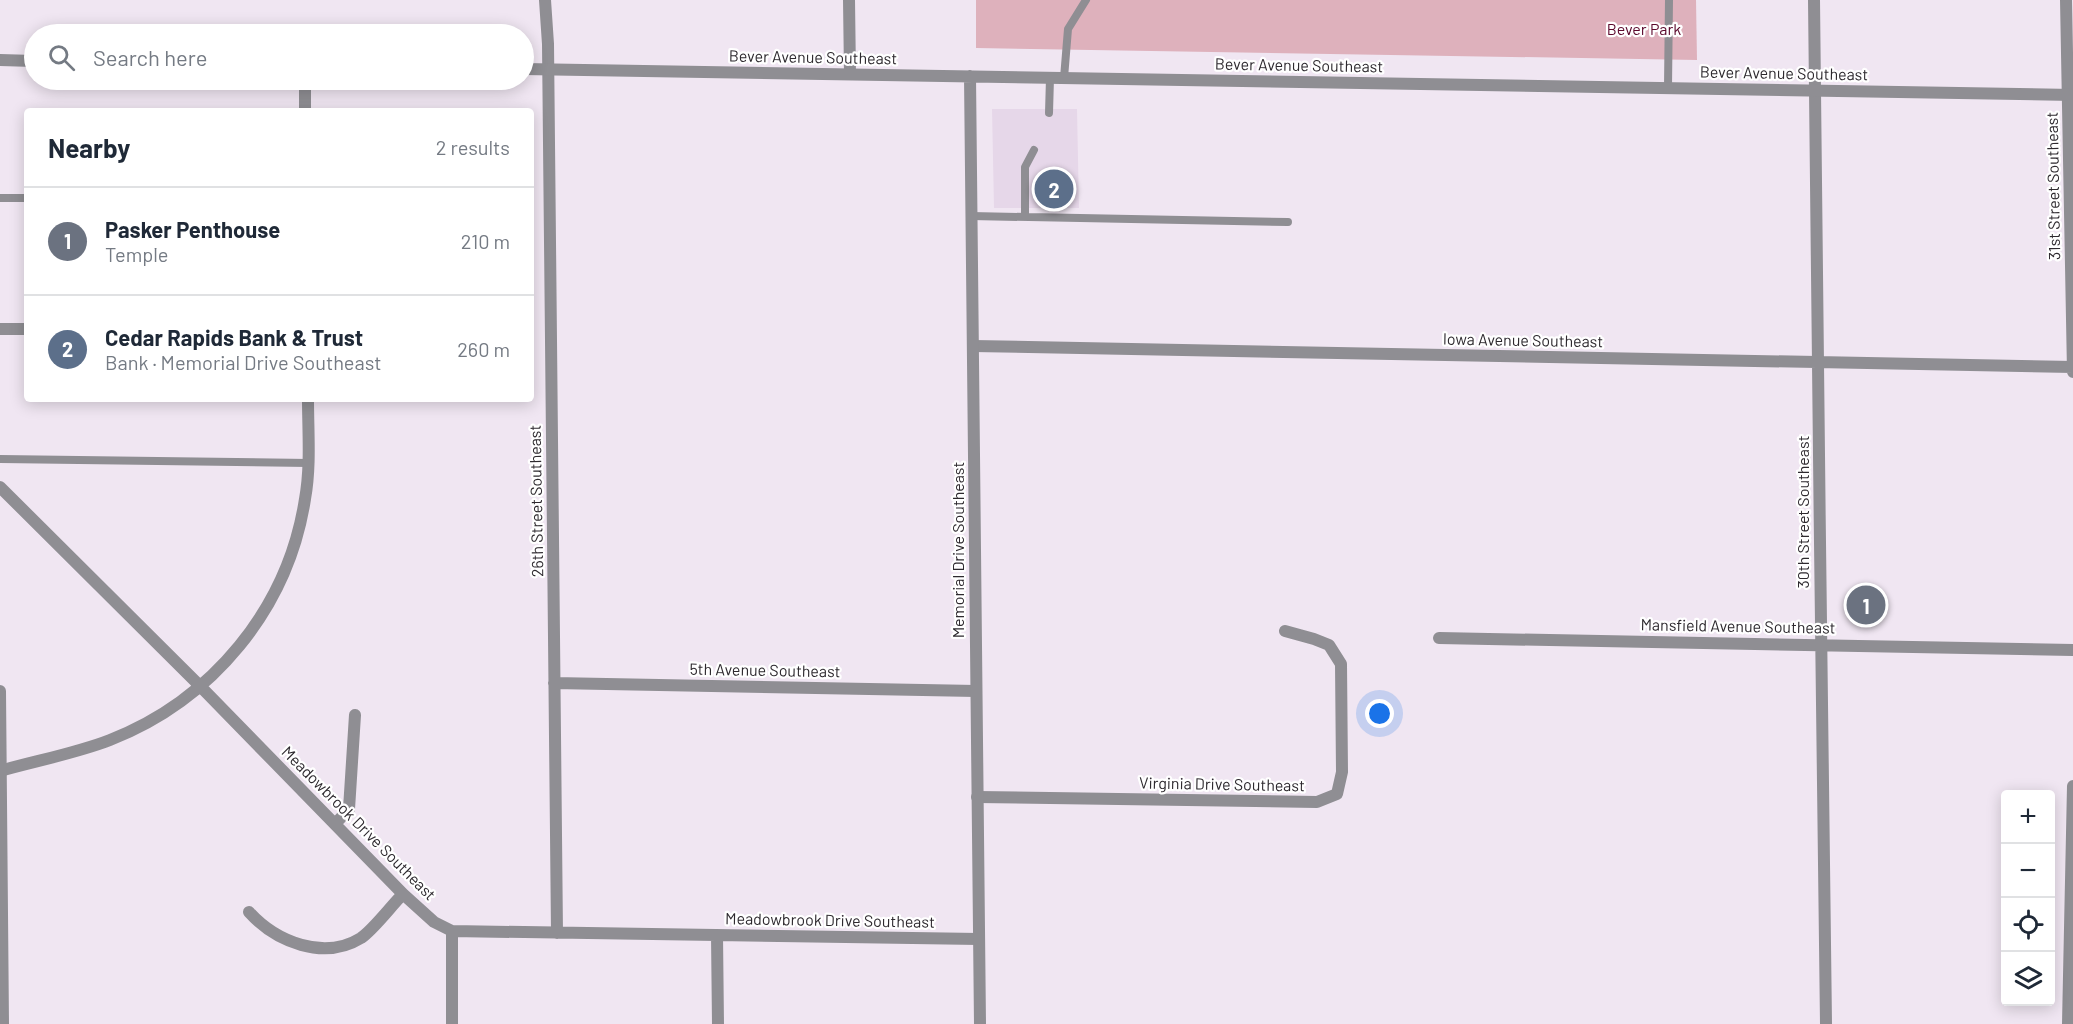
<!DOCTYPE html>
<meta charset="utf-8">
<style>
:root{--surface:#fff;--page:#f6f6f7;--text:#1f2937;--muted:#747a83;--line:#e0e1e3;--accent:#aa6e30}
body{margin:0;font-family:Barlow,sans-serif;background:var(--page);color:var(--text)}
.controls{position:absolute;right:18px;bottom:18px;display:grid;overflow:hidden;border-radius:6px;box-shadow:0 3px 15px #0003}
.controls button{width:54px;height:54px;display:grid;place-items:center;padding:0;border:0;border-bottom:2px solid var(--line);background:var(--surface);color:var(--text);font:30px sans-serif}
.you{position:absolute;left:1380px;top:714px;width:21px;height:21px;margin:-15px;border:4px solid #fff;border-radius:50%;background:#1a73e8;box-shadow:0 0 0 9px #1a73e833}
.badge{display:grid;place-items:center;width:39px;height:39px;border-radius:50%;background:var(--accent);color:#fff;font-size:20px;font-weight:700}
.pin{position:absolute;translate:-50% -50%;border:3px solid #fff;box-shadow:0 2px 6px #0006}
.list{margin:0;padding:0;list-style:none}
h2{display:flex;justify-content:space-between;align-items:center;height:78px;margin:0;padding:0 24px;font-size:26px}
h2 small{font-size:20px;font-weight:400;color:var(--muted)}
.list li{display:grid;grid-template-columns:39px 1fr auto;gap:18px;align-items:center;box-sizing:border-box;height:108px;padding:0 24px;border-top:2px solid var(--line)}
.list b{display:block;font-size:22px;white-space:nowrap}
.list p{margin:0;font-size:20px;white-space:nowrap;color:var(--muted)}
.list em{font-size:20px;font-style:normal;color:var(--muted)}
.icon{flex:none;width:33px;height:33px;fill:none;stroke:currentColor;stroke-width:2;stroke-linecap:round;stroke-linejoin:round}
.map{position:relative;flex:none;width:2073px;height:1024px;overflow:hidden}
.search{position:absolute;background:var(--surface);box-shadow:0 3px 15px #0003;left:24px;top:24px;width:510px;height:66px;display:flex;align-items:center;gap:15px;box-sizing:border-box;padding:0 21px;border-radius:33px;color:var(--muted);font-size:22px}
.panel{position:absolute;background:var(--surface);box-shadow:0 3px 15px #0003;left:24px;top:108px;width:510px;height:294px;border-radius:6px}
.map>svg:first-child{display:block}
.built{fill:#e6d7e9}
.green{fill:#deb1bc}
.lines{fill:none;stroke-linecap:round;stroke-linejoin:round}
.service{stroke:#8f8e93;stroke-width:8}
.minor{stroke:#8f8e93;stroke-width:12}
.tertiary{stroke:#8f8e93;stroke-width:12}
.labels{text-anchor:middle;stroke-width:4.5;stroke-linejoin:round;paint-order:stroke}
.park-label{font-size:16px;fill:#5b082c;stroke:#fff}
.street-label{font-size:16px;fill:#2d292e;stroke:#fff}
</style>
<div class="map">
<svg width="2073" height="1024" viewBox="0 0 2073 1024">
<rect width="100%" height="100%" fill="#f0e6f2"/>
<path class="built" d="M992,109H1077L1079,208H994Z"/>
<path class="green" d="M976,0H1696L1697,60L976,48Z"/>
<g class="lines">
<path class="service" d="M1064,78L1068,29L1086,0
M1668,87L1669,0
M1049,113L1050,78
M0,198H27
M971,216L1288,222
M1025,217V167L1034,150
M0,459L309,463"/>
<path class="minor" d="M545,0L548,44L557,933
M849,0L850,74
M1814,0C1818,341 1821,683 1826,1024
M2066,0L2073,372
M305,80V111
M0,329H27
M973,346L2073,367
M0,487L201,687L403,894L434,922L452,931L979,939
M1439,638L2073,650
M554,683L976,691
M0,771C35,761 77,753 110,740C212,700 288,609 305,499C311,466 308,432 308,399
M977,797L1317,802L1337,794L1342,772L1341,664L1329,645L1314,639L1285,631
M336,823L349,809L355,715
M249,912C276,942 324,961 361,938C374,929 391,906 403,894
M717,935L718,1024
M452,1024V931
M2068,1024L2073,786"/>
<path class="tertiary" d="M0,60L34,61
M524,69L2073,95
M970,76L980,1024
M0,691L3,1024"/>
</g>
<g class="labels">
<g class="park-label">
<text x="1644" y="35">Bever Park</text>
</g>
<g class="street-label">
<text transform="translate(813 57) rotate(1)" y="6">Bever Avenue Southeast</text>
<text transform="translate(1299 65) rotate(1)" y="6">Bever Avenue Southeast</text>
<text transform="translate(1784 73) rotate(1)" y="6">Bever Avenue Southeast</text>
<text transform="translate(2053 186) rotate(-91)" y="6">31st Street Southeast</text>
<text transform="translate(1523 340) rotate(1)" y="6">Iowa Avenue Southeast</text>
<text transform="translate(536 501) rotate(-91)" y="6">26th Street Southeast</text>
<text transform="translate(1803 512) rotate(-90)" y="6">30th Street Southeast</text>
<text transform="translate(958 550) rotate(-90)" y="6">Memorial Drive Southeast</text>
<text transform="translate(1738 626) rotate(1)" y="6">Mansfield Avenue Southeast</text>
<text transform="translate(765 670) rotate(1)" y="6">5th Avenue Southeast</text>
<text transform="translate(1222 784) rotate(1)" y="6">Virginia Drive Southeast</text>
<text transform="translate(359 823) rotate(45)" y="6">Meadowbrook Drive Southeast</text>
<text transform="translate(830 920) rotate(1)" y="6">Meadowbrook Drive Southeast</text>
</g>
</g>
</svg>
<div class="controls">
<button>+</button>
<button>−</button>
<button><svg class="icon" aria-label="locate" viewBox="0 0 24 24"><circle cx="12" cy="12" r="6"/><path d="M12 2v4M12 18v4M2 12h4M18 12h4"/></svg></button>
<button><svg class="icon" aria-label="layers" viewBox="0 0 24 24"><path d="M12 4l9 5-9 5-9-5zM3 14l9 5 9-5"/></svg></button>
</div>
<div class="you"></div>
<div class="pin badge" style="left:1866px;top:605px;background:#6b7280">1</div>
<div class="pin badge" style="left:1054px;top:189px;background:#5c6f8a">2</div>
<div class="search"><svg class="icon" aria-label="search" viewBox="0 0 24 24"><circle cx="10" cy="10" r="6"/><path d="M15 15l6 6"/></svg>Search here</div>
<section class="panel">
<h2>Nearby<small>2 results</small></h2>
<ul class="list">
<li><span class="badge" style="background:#6b7280">1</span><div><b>Pasker Penthouse</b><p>Temple</p></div><em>210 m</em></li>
<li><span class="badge" style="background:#5c6f8a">2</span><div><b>Cedar Rapids Bank &amp; Trust</b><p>Bank · Memorial Drive Southeast</p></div><em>260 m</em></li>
</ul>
</section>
</div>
